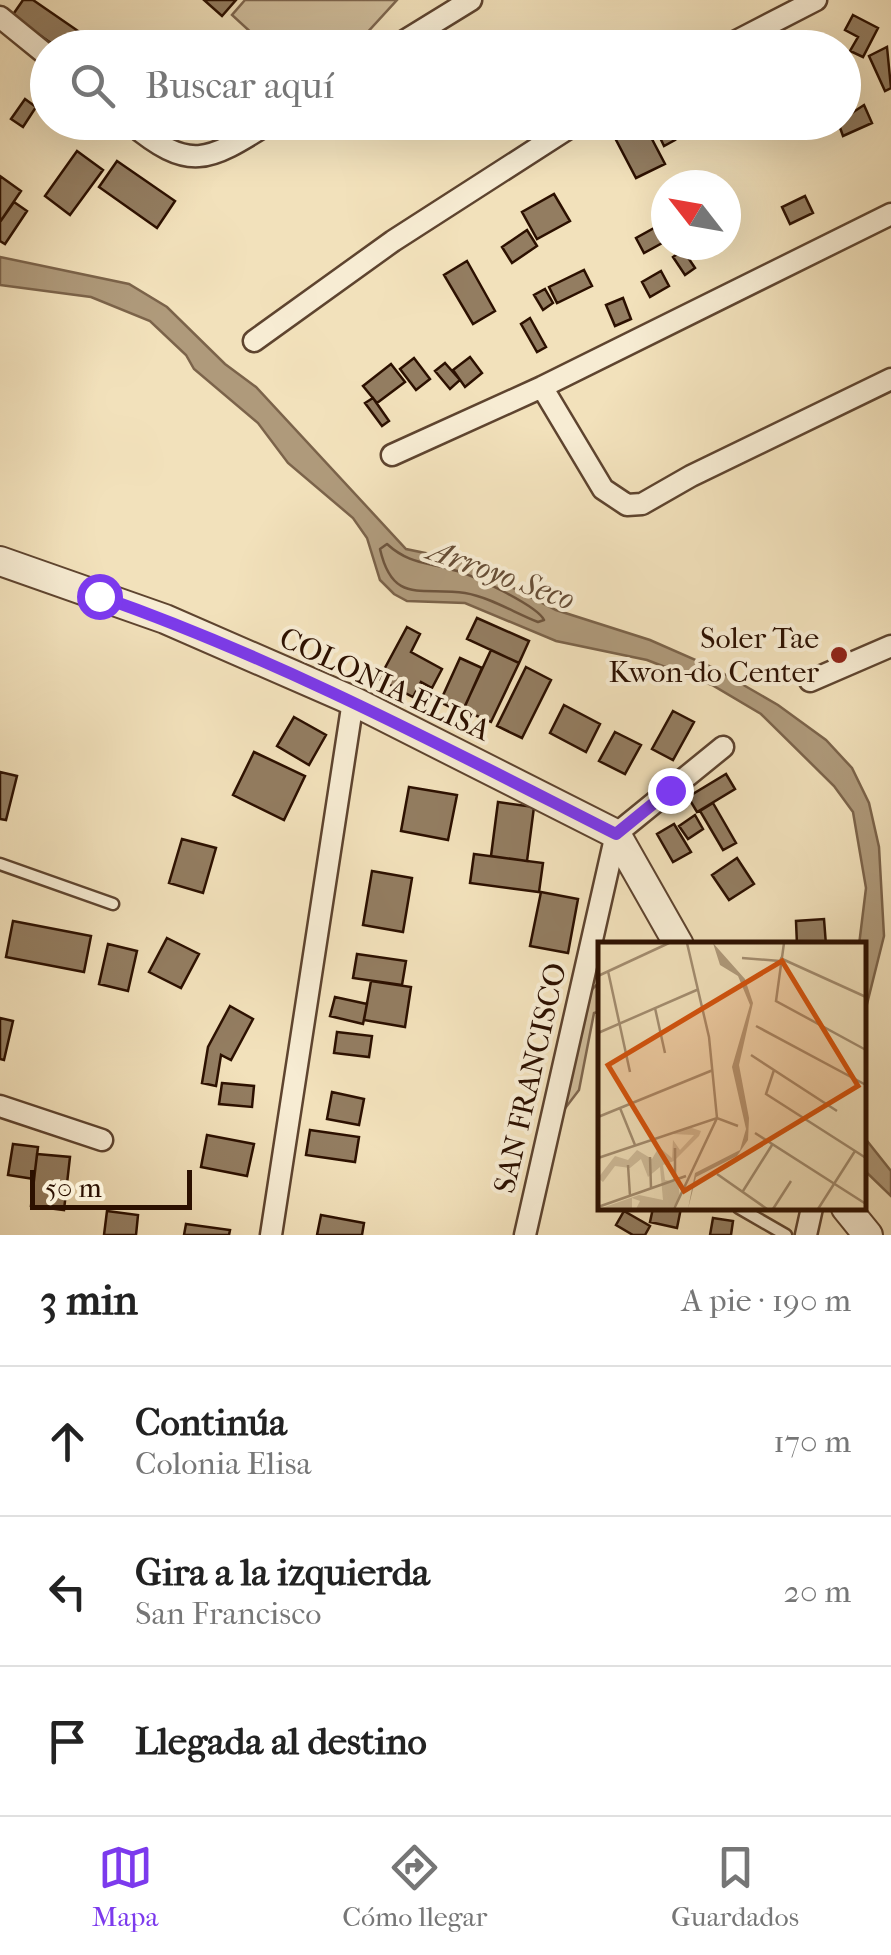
<!DOCTYPE html>
<html lang="es">
<meta charset="utf-8">
<style>
:root{--surface:#fff;--page:#f6f6f6;--text:#222;--muted:#767676;--line:#e0e0e0;--accent:#7c3aed}
body{margin:0;font-family:"IM FELL French Canon",serif;background:var(--page);color:var(--text)}
.compass{position:absolute;left:651px;top:170px;width:90px;height:90px;border-radius:50%;background:var(--surface);box-shadow:0 10px 40px #0002;rotate:301deg}
.scale{position:absolute;left:30px;bottom:25px;width:162px;box-sizing:border-box;padding-left:10px;border:5px solid #2c1000;border-top:0;font-size:28px;line-height:35px;white-space:nowrap;color:#2c1000;-webkit-text-stroke:8px #f7ecd3;paint-order:stroke}
.stop{position:absolute;width:30px;height:30px;margin:-22px;border:8px solid #7c3aed;border-radius:50%;background:#fff}
.stop.end{background:#7c3aed;border-color:#fff;box-shadow:0 2px 10px #0008}
.list{margin:0;padding:0;list-style:none}
h2{display:flex;justify-content:space-between;align-items:center;height:130px;margin:0;padding:0 40px;font-size:42px}
h2 small{font-size:32px;font-weight:400;color:var(--muted)}
.list li{display:grid;grid-template-columns:65px 1fr auto;gap:30px;align-items:center;box-sizing:border-box;height:150px;padding:0 40px;border-top:2px solid var(--line)}
.list b{display:block;font-size:38px;white-space:nowrap}
.list p{margin:0;font-size:32px;white-space:nowrap;color:var(--muted)}
.list em{font-size:32px;font-style:normal;color:var(--muted)}
.icon{flex:none;width:55px;height:55px;fill:none;stroke:currentColor;stroke-width:2;stroke-linecap:round;stroke-linejoin:round}
.map{position:relative;flex:none;width:891px;height:1235px;overflow:hidden}
.search{position:absolute;background:var(--surface);box-shadow:0 10px 40px #0002;left:30px;right:30px;top:30px;height:110px;display:flex;align-items:center;gap:25px;box-sizing:border-box;padding:0 35px;border-radius:55px;color:var(--muted);font-size:38px}
.sheet{height:580px;background:var(--surface)}
nav{display:flex;justify-content:space-around;align-items:center;box-sizing:border-box;height:140px;border-top:2px solid var(--line);background:var(--surface);font-size:28px;color:var(--muted)}
nav a{display:grid;justify-items:center;gap:5px}
nav .on{color:var(--accent)}
.map>svg:first-child{display:block}
.green{fill:#d0bd9b;stroke:#7e664e;stroke-width:2.5}
.water{fill:#af9a7b;stroke:#7b634a;stroke-width:2.5}
.lines{fill:none;stroke-linecap:round;stroke-linejoin:round}
.shore{stroke:#6e553e;stroke-width:2.5}
.building{fill:#937d61;stroke:#2c1000;stroke-width:2.5}
.service-casing{stroke:#5e442f;stroke-width:15}
.minor-casing{stroke:#5e442f;stroke-width:25}
.tertiary-casing{stroke:#5e442f;stroke-width:32}
.service{stroke:#f7ecd3;stroke-width:10}
.minor{stroke:#f7ecd3;stroke-width:20}
.tertiary{stroke:#f7ecd3;stroke-width:28}
.route{stroke:#7c3aed;stroke-width:12}
.poi-dot{fill:#8f2418;stroke:#f7ecd3;stroke-width:4}
.labels{text-anchor:middle;stroke-width:8;stroke-linejoin:round;paint-order:stroke}
.poi-label{font-size:30px;fill:#2c1000;stroke:#f7ecd3;text-anchor:end}
.street-label{font-size:30px;fill:#2c1000;stroke:#f7ecd3}
.water-label{font-size:32px;font-style:italic;fill:#674e37;stroke:#f7ecd3}
.inset-road{fill:none;stroke:#a38d70;stroke-width:2.5}
.view{fill:#d5520b;fill-opacity:0.15;stroke:#d5520b;stroke-width:5}
.inset-edge{fill:none;stroke:#2c1000;stroke-width:5}
</style>
<div class="map">
<svg width="891" height="1235" viewBox="0 0 891 1235">
<rect width="100%" height="100%" fill="#f2e1bb"/>
<filter id="stains"><feTurbulence type="fractalNoise" baseFrequency=".002" numOctaves="4"/><feColorMatrix values="0 0 0 0 .2 0 0 0 0 .09 0 0 0 0 .02 0 0 0 .5 -.17"/></filter>
<radialGradient id="worn" r=".72"><stop offset=".6" stop-color="#630" stop-opacity="0"/><stop offset="1" stop-color="#630" stop-opacity=".3"/></radialGradient>
<path class="green" d="M245,0H397L353,48L267,47L232,15Z
M601,981V1011L594,1013L579,1090L557,1119C558,1057 550,1024 601,981Z"/>
<path class="water" d="M0,257L129,284L167,307L225,364L256,387L406,549L459,560L556,610L650,640L714,668L778,705L826,740L852,768L869,803L879,847L884,936L864,1016V945H859L866,888L853,812L834,786L761,714L712,685L647,660L556,641L465,603L407,601L394,594L380,580L367,538L353,518L288,463L258,423L194,369L186,355L150,321L91,297L0,285Z
M864,1137L891,1171V1196L864,1170Z"/>
<g class="lines">
<path class="shore" d="M387,544C409,564 426,562 453,570C471,574 538,606 544,620L538,622C515,613 489,597 465,593C423,586 393,606 380,549Z"/>
</g>
<path class="building" d="M23,0H33L81,33L71,48H58L12,16Z
M204,0H236L222,16Z
M853,15L878,28L863,57L850,51L858,37L845,30Z
M215,34L237,48H206Z
M823,35L827,48H804L802,44Z
M887,47L891,88L885,91L869,56Z
M25,99L36,107L23,127L11,119Z
M864,105L872,123L843,136L838,122Z
M643,122L665,164L636,178L614,136Z
M666,122L675,140L664,146L655,127Z
M707,122H736L713,135Z
M77,151L103,170L70,215L45,196Z
M117,161L175,201L157,228L99,187Z
M0,176L21,191L0,222Z
M554,194L570,221L537,239L522,212Z
M805,196L813,213L790,224L782,207Z
M14,202L27,211L5,244L0,241V222Z
M656,227L664,242L644,253L636,238Z
M527,230L537,246L512,263L502,247Z
M683,250L695,268L685,275L673,257Z
M467,261L495,311L473,324L444,275Z
M584,270L592,286L557,303L549,287Z
M661,271L669,286L650,297L642,282Z
M545,289L553,303L543,310L534,295Z
M623,298L631,319L615,326L606,305Z
M530,318L546,347L537,352L521,324Z
M470,357L482,373L465,387L453,370Z
M414,358L430,379L416,390L400,369Z
M445,363L460,380L450,389L435,371Z
M391,364L405,382L377,403L363,386Z
M373,398L389,421L382,426L365,403Z
M477,618L529,641L519,663L467,639Z
M407,627L420,634L411,652L442,669L432,688L421,682L413,697L379,679Z
M491,650L519,663L491,722L463,710Z
M460,658L482,668L462,713L440,702Z
M526,667L551,680L522,738L497,726Z
M564,705L600,724L586,752L550,733Z
M673,711L694,722L673,760L652,749Z
M294,717L326,735L309,765L277,746Z
M615,732L641,745L625,774L599,761Z
M254,752L305,776L284,820L233,795Z
M0,772L17,776L6,820L0,819Z
M726,774L735,789L697,812L688,797Z
M409,787L457,795L448,840L401,831Z
M498,802L534,807L527,861L491,856Z
M713,803L736,843L723,850L700,811Z
M695,815L703,829L688,839L679,826Z
M674,824L691,852L673,862L657,834Z
M182,839L216,848L203,893L169,883Z
M474,854L543,863L539,892L470,883Z
M737,858L754,884L729,900L712,875Z
M372,871L412,878L403,932L363,925Z
M541,892L578,899L568,953L530,946Z
M824,919L826,945H797L796,921Z
M13,921L91,936L84,972L6,957Z
M167,938L199,954L181,988L149,972Z
M108,944L137,951L128,991L99,984Z
M357,954L406,961L402,985L353,978Z
M371,981L411,987L405,1027L364,1020Z
M335,997L367,1004L363,1024L330,1016Z
M230,1006L253,1019L231,1060L221,1055L216,1086L202,1083L208,1047Z
M0,1018L13,1021L4,1060L0,1059Z
M337,1032L372,1036L369,1057L334,1053Z
M222,1083L254,1086L252,1107L219,1104Z
M332,1092L364,1099L359,1125L327,1119Z
M310,1130L359,1137L355,1162L306,1155Z
M207,1135L254,1144L247,1176L201,1167Z
M13,1144L38,1147L34,1179L8,1175Z
M37,1154L70,1157L64,1210L31,1206Z
M653,1208H681L677,1228L650,1222Z
M107,1211L138,1215L136,1235H104Z
M624,1211L650,1226L645,1235H633L616,1225Z
M321,1215L364,1223L362,1235H317Z
M713,1218L733,1221L731,1235H710Z
M186,1224L230,1230L229,1235H184Z"/>
<g class="lines">
<g class="service-casing">
<path id="service" d="M0,864L113,904
M739,1208L786,1235"/>
</g>
<g class="minor-casing">
<path id="minor" d="M0,17L48,56
M393,48L471,0
M723,48L816,0
M129,122C190,173 207,162 271,122
M254,341L393,241L578,122
M542,387L603,489L627,505L642,504L691,476L891,379
M392,455L542,387L891,214
M810,681L891,646
M0,1106L102,1140
M271,1235L353,701
M525,1235L616,834L723,747
M806,1235L812,1208"/>
</g>
<g class="tertiary-casing">
<path id="tertiary" d="M0,561L165,619L353,701L616,834L679,945
M846,1208L868,1235"/>
</g>
<use href="#service" class="service"/>
<use href="#minor" class="minor"/>
<use href="#tertiary" class="tertiary"/>
</g>
<g class="lines">
<path class="route" d="M99,596C279,659 446,748 616,834L670,790"/>
</g>
<circle class="poi-dot" cx="839" cy="655" r="10"/>
<g class="labels">
<g class="poi-label">
<text x="819" y="648">Soler Tae<tspan x="819" dy="34">Kwon-do Center</tspan></text>
</g>
<g class="street-label">
<text transform="translate(385 684) rotate(25)" y="10">COLONIA ELISA</text>
<text transform="translate(530 1078) rotate(-77)" y="10">SAN FRANCISCO</text>
</g>
<g class="water-label">
<text transform="translate(502 574) rotate(20)" y="11">Arroyo Seco</text>
</g>
</g>
<g transform="translate(598 942)">
<rect width="268" height="268" fill="#f2e1bb"/>
<path d="M91,185L103,189L101,194L76,219L65,223L67,238L80,240L82,255L74,267H38L42,259L34,256V267H1L41,253L65,258L62,225L50,235L43,217L32,226L17,224L5,240L0,236L17,214L30,218L39,208L54,217L61,205L74,216L75,198L82,208L96,193L74,192Z" fill="#d0bd9b"/>
<path d="M115,1L147,37L155,61L141,123L151,176L150,198L139,214L98,235L90,267L97,231L142,208L148,187L134,125L152,63L140,34L122,23Z" fill="#af9a7b"/>
<path class="inset-road" d="M186,1L178,59L268,108M144,16L182,19M182,16L268,55M10,29L32,130M0,34L71,1M57,66L67,111M158,84L268,143M0,91L101,47M153,113L239,169M176,128L168,152L268,216M22,166L37,203M0,175L115,128M157,191L268,262M77,206V238M52,215L53,246M0,216L119,176L140,184M30,223L32,254M119,232L169,267M145,249L174,203M0,265L88,234M76,267L119,176L111,95L89,1M175,267L193,239M220,267L257,209"/>
<path class="view" d="M184,19L260,144L86,249L10,123Z"/>
<rect width="268" height="268" class="inset-edge"/>
</g>
<rect width="100%" height="100%" filter="url(#stains)"/>
<rect width="100%" height="100%" fill="url(#worn)"/>
</svg>
<svg class="compass" viewBox="-18 -18 36 36"><path d="M0-13l5 13h-10z" fill="#e53935"/><path d="M0 13l5-13h-10z" fill="#767676"/></svg>
<div class="scale">50 m</div>
<div class="stop" style="left:99px;top:596px"></div>
<div class="stop end" style="left:670px;top:790px"></div>
<div class="search"><svg class="icon" aria-label="search" viewBox="0 0 24 24"><circle cx="10" cy="10" r="6"/><path d="M15 15l6 6"/></svg>Buscar aquí</div>
</div>
<section class="sheet">
<h2>3 min<small>A pie · 190 m</small></h2>
<ul class="list">
<li><svg class="icon" aria-label="ahead" viewBox="0 0 24 24"><path d="M12 20V5M6 11l6-6 6 6"/></svg><div><b>Continúa</b><p>Colonia Elisa</p></div><em>170 m</em></li>
<li><svg class="icon" aria-label="left" viewBox="0 0 24 24"><path d="M17 20v-9H6M10 6l-5 5 5 5"/></svg><div><b>Gira a la izquierda</b><p>San Francisco</p></div><em>20 m</em></li>
<li><svg class="icon" aria-label="arrive" viewBox="0 0 24 24"><path d="M6 21V4h12l-3 4 3 4H6"/></svg><div><b>Llegada al destino</b></div></li>
</ul>
</section>
<nav>
<a class="on"><svg class="icon" aria-label="map" viewBox="0 0 24 24"><path d="M3 6l6-2 6 2 6-2v14l-6 2-6-2-6 2zM9 4v14M15 6v14"/></svg>Mapa</a>
<a><svg class="icon" aria-label="directions" viewBox="0 0 24 24"><path d="M12 3l9 9-9 9-9-9zM9 14v-3h6M13 9l2 2-2 2"/></svg>Cómo llegar</a>
<a><svg class="icon" aria-label="saved" viewBox="0 0 24 24"><path d="M7 4h10v16l-5-4-5 4z"/></svg>Guardados</a>
</nav>
